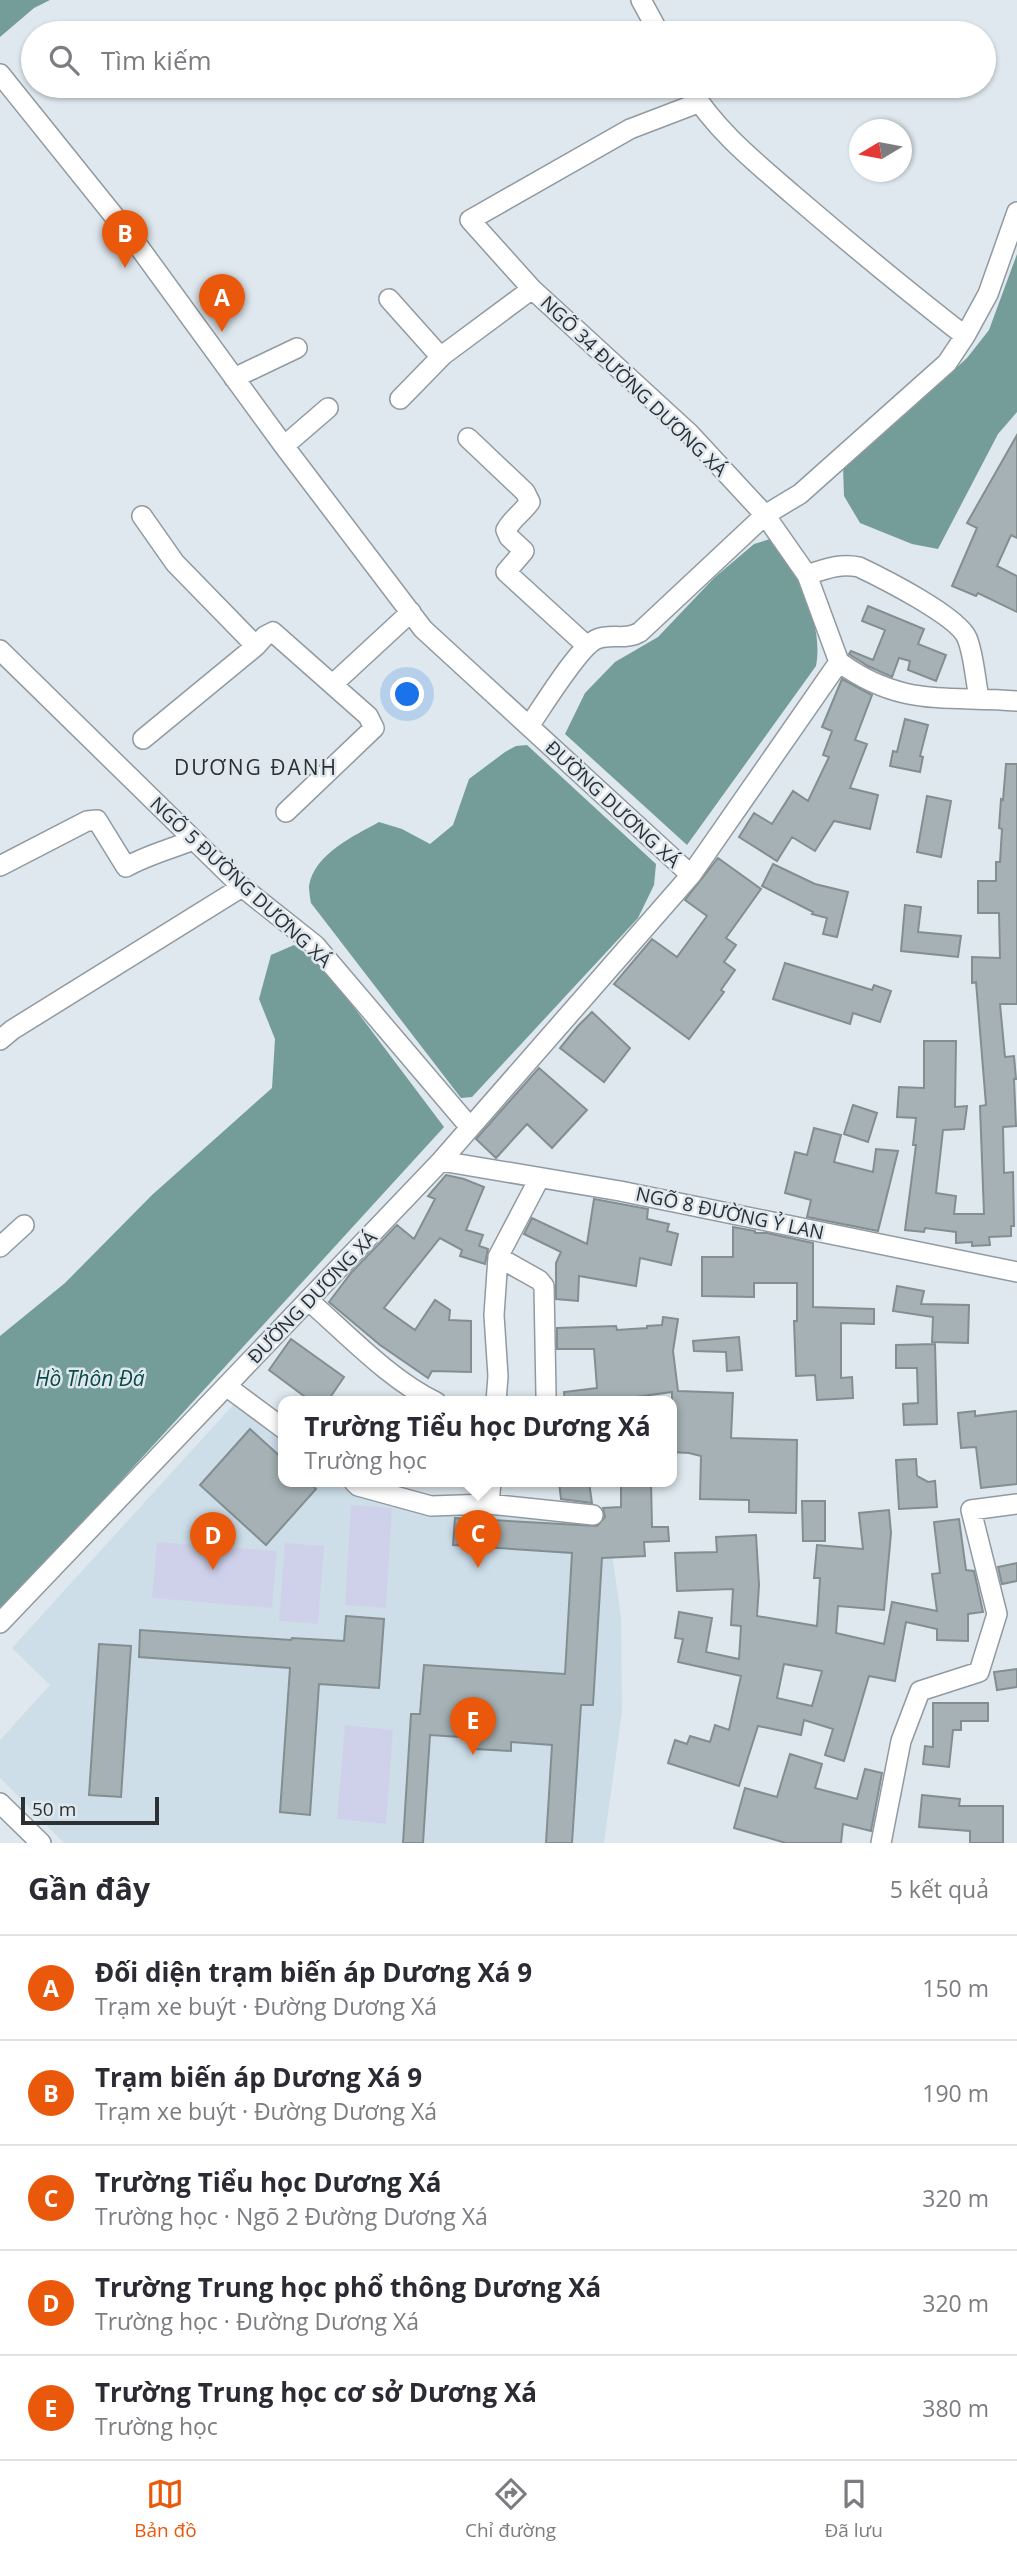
<!DOCTYPE html>
<html lang="vi">
<meta charset="utf-8">
<style>
:root{--surface:#fff;--page:#f7f7f7;--text:#2b2b33;--muted:#7c7c81;--line:#e1e1e2;--accent:#ea580c}
body{margin:0;font-family:"Open Sans",sans-serif;background:var(--page);color:var(--text)}
.compass{position:absolute;left:849px;top:119px;width:63px;height:63px;border-radius:50%;background:var(--surface);box-shadow:0 2px 5px #0004;rotate:260deg}
.scale{position:absolute;left:21px;bottom:18px;width:138px;box-sizing:border-box;padding-left:7px;border:4px solid #2c3033;border-top:0;font-size:19px;line-height:24px;white-space:nowrap;color:#2c3033;-webkit-text-stroke:5px #dee8ee;paint-order:stroke}
.you{position:absolute;left:408px;top:695px;width:24px;height:24px;margin:-18px;border:5px solid #fff;border-radius:50%;background:#1a73e8;box-shadow:0 0 0 10px #1a73e833}
.badge{display:grid;place-items:center;width:46px;height:46px;border-radius:50%;background:var(--accent);color:#fff;font-size:23px;font-weight:700}
.pin{position:absolute;translate:-50% -58px;filter:drop-shadow(0 2px 4px #0008)}
.pin::after{content:'';position:absolute;top:37px;width:24px;height:21px;background:inherit;clip-path:polygon(0 0,100% 0,50% 100%)}
.popup{position:absolute;left:278px;top:1396px;width:399px;height:91px;box-sizing:border-box;display:grid;place-content:center;border-radius:14px;background:var(--surface);filter:drop-shadow(0 2px 5px #0005);font-size:23px;white-space:nowrap;color:var(--muted)}
.popup b{font-size:26px;color:var(--text)}
.popup::after{content:'';position:absolute;left:50%;top:100%;margin-left:-14px;border:14px solid transparent;border-top-color:var(--surface)}
.list{margin:0;padding:0;list-style:none}
h2{display:flex;justify-content:space-between;align-items:center;height:91px;margin:0;padding:0 28px;font-size:30px}
h2 small{font-size:23px;font-weight:400;color:var(--muted)}
.list li{display:grid;grid-template-columns:46px 1fr auto;gap:21px;align-items:center;box-sizing:border-box;height:105px;padding:0 28px;border-top:2px solid var(--line)}
.list b{display:block;font-size:26px;white-space:nowrap}
.list p{margin:0;font-size:23px;white-space:nowrap;color:var(--muted)}
.list em{font-size:23px;font-style:normal;color:var(--muted)}
.icon{flex:none;width:38px;height:38px;fill:none;stroke:currentColor;stroke-width:2;stroke-linecap:round;stroke-linejoin:round}
.map{position:relative;flex:none;width:1017px;height:1843px;overflow:hidden}
.search{position:absolute;background:var(--surface);box-shadow:0 2px 5px #0004;left:21px;right:21px;top:21px;height:77px;display:flex;align-items:center;gap:18px;box-sizing:border-box;padding:0 24px;border-radius:38px;color:var(--muted);font-size:26px}
.sheet{height:616px;background:var(--surface)}
nav{display:flex;justify-content:space-around;align-items:center;box-sizing:border-box;height:98px;border-top:2px solid var(--line);background:var(--surface);font-size:19px;color:var(--muted)}
nav a{display:grid;justify-items:center;gap:4px}
nav .on{color:var(--accent)}
.map>svg:first-child{display:block}
.built{fill:#cddee9}
.green{fill:#cfd1ea}
.water{fill:#749c99}
.building{fill:#a5b1b4;stroke:#838e91;stroke-width:2;fill-rule:evenodd}
.lines{fill:none;stroke-linecap:round;stroke-linejoin:round}
.minor-casing{stroke:#919aa0;stroke-width:22}
.minor{stroke:#fff;stroke-width:19}
.labels{text-anchor:middle;stroke-width:5;stroke-linejoin:round;paint-order:stroke}
.street-label{font-size:19px;fill:#2c3033;stroke:#dee8ee}
.neighbourhood-label{font-size:21px;letter-spacing:2px;fill:#2c3033;stroke:#dee8ee}
.water-label{font-size:21px;font-style:italic;fill:#0a4946;stroke:#dee8ee}
</style>
<div class="map">
<svg width="1017" height="1843" viewBox="0 0 1017 1843">
<rect width="100%" height="100%" fill="#dee8ee"/>
<path class="built" d="M234,1404L284,1443V1482H335L347,1491L488,1509L607,1519L621,1617L622,1712L604,1843H64L0,1778V1740L50,1685L12,1648Z"/>
<path class="green" d="M351,1505L392,1508L386,1608L345,1605Z
M157,1542L277,1551L272,1608L152,1598Z
M285,1543L324,1546L318,1624L279,1621Z
M345,1725L393,1730L386,1824L337,1819Z"/>
<path class="water" d="M0,0H50L34,8L0,37Z
M1017,254V412L998,434L938,549L912,544L860,523L844,496L843,467L909,411L967,358L989,330Z
M770,539C798,571 824,623 816,666L687,845L565,734L585,693L615,662L658,637L714,578L754,544Z
M527,745L656,864L654,885L638,918L472,1097L461,1098L311,903C310,898 309,891 309,886C314,854 354,836 379,822L402,829L430,844L453,825L469,779L505,752L516,746Z
M294,945L322,965L444,1127L0,1613V1336L65,1283L152,1195L272,1088L275,1039L259,999L271,955Z"/>
<path class="building" d="M1017,435V538L1011,535L997,566L1017,576V612L978,593L976,596L952,586L977,528L967,523Z
M868,606L924,629L918,644L946,655L936,681L908,670L910,661L899,658L892,677L868,666L849,654L851,651L873,660L885,630L862,621Z
M842,679L872,695L855,740L867,744L850,788L878,795L870,829L834,821L815,851L792,837L777,861L739,837L754,813L772,824L793,791L808,801L829,757L823,755L832,731L822,727Z
M905,719L928,725L920,756L923,757L920,772L890,766L893,751L897,752Z
M1006,764H1017V1004H1000L1005,1057L1014,1056L1016,1079H1014L1016,1126L1003,1127L1004,1173L1013,1172L1014,1226H1011V1236L989,1237L990,1245L972,1246V1242L956,1243V1232L925,1228L924,1232L905,1230L916,1145H913L916,1118L897,1117L899,1087L924,1088V1041H956L955,1107L967,1106L964,1129L943,1130L936,1193L956,1196L954,1214H984L980,1106L986,1105L976,982L972,983V957L1000,958L999,913H978V881H996V862H1000L1002,829L999,828L1001,799L1003,800Z
M927,796L951,801L941,857L917,852Z
M718,858L761,889L726,938L736,945L724,962L735,970L721,990L724,992L689,1039L614,984L652,939L677,957L707,916L685,900Z
M773,864L815,884L848,892L837,937L823,934L827,918L812,914L813,912L762,886Z
M905,905L921,907L918,932L961,936L958,957L901,951Z
M785,963L872,990L874,985L891,991L880,1022L853,1013L850,1024L773,999Z
M592,1012L630,1048L604,1082L560,1048L578,1026Z
M539,1068L587,1110L552,1148L527,1124L496,1158L476,1139Z
M853,1105L877,1113L868,1142L844,1134Z
M814,1128L841,1135L834,1162L873,1172L876,1149L898,1151L878,1231L807,1217L811,1200L785,1193L795,1152L807,1155Z
M446,1175L464,1179L484,1187L466,1230L483,1235L479,1246L488,1249L485,1264L460,1256L462,1250L440,1238L384,1308L415,1330L435,1300L450,1310L449,1320L471,1321V1372L432,1371L428,1378L380,1345L329,1302L351,1273L397,1225L414,1239L435,1199L428,1196Z
M594,1199L648,1209L647,1219L669,1224L667,1231L678,1234L671,1265L640,1258L636,1286L579,1276L578,1301L556,1299V1263L561,1252L524,1234L532,1218L587,1244Z
M733,1227L755,1231V1233H767L813,1243V1307L874,1309V1324L841,1323V1378L852,1377L853,1398L817,1400L815,1375L796,1376L794,1321H797V1283H754V1297L702,1296V1257H733Z
M897,1286L924,1291L921,1304L969,1305L968,1343L932,1342L933,1317L893,1311Z
M663,1317L678,1319L673,1351L678,1391L733,1393L731,1438L797,1440L796,1513L749,1512V1500L700,1499L701,1456L689,1453L672,1452V1392L636,1397L626,1399V1402H565L564,1392L597,1388L594,1349H557V1328L616,1326L617,1330L647,1328V1326L662,1325Z
M739,1337L742,1370L727,1371L726,1352L694,1351L693,1341Z
M291,1339L344,1377L327,1402H312L269,1370Z
M935,1344L937,1424L904,1425L903,1404L918,1403L917,1368H896V1345Z
M975,1411V1416L1017,1411V1484L981,1488L976,1447L961,1448L958,1413Z
M250,1429L284,1460V1482H309L316,1489L266,1545L200,1485Z
M916,1459L917,1476L928,1482L935,1481L937,1507L899,1509L896,1460Z
M559,1482H589L592,1503L561,1499Z
M651,1482L652,1527H668L669,1541L644,1542L645,1556L602,1558L593,1705H581L572,1843H546L552,1745L511,1742V1751L475,1749L476,1738L430,1735L423,1843H403L411,1714H420L424,1665L565,1674L572,1553L453,1545L455,1518L597,1526L605,1517L603,1508L621,1507V1483Z
M802,1501H825V1541H803Z
M889,1510L891,1533L884,1610L838,1606L836,1633L884,1644L892,1602L937,1611L932,1574L940,1573L934,1522L959,1519L966,1570L974,1571L983,1612L968,1614V1641L937,1640V1629L906,1622L895,1681L869,1676L844,1761L825,1755L833,1729L804,1720L801,1735L758,1726L739,1786L668,1763L675,1740L687,1744L690,1736L710,1742L715,1725L729,1730L741,1676L678,1662L683,1639L675,1638L679,1612L712,1618L706,1652L739,1659L741,1626L731,1625L733,1589L677,1591L675,1553L717,1552L716,1537L756,1535L759,1585L757,1616L817,1626L820,1578H814L817,1545L863,1549L859,1513ZM784,1664L822,1671L812,1706L777,1698Z
M1017,1563V1581L1002,1584L998,1567Z
M346,1616L384,1619L379,1688L319,1684L310,1815L280,1812L290,1668L139,1657L140,1630L291,1640L292,1638L344,1641Z
M99,1644L131,1646L121,1797L89,1795Z
M1017,1669V1687L997,1690L994,1672Z
M933,1703H988V1721H961V1730H953L949,1767L923,1764L925,1746L933,1747Z
M790,1754L822,1764L815,1788L857,1799L865,1769L882,1773L871,1831L843,1824L841,1843H786L734,1828L745,1788L777,1797Z
M922,1795L960,1799L959,1806H1003V1843H970V1831L919,1827Z"/>
<g class="lines">
<g class="minor-casing">
<path id="minor" d="M641,0L659,33
M0,74L139,247L284,446L423,629L691,875L441,1161L0,1623
M689,86C713,128 755,162 792,194C849,243 906,290 965,336
M389,299L439,355H443L532,289
M234,378L297,348
M400,399L443,355
M468,438L525,492L530,502C523,512 512,519 506,530L509,537L524,551L506,572L587,646
M284,446L328,408
M142,516L175,563L256,646
M807,575C825,569 840,563 859,567C882,578 958,616 967,638C974,655 975,679 979,697
M0,650L242,887L315,945L469,1126
M839,662C902,708 946,695 1017,701
M333,684L411,612
M529,726C542,708 579,646 597,639C612,633 625,641 640,632L765,515L800,494L947,363L965,336L988,294L1017,212
M143,739L256,646L265,636L273,632L368,716L374,728L286,812
M0,866L87,821L97,820L126,867C147,855 171,849 193,840
M691,875L839,662L807,575L765,515L689,433L532,289L470,220L630,129L698,103
M0,1040L12,1030L242,887
M441,1161L620,1191L1017,1272
M0,1247L24,1225
M498,1257L539,1280L544,1286L546,1395
M308,1300C347,1334 390,1380 436,1402
M226,1386L284,1429
M496,1402L498,1376L494,1315L498,1257L539,1179
M354,1482L358,1486L431,1506L489,1504L491,1482
M489,1504L593,1515
M0,1803L41,1843
M881,1843L901,1741L920,1691L979,1672L997,1614L971,1510L1017,1504"/>
</g>
<use href="#minor" class="minor"/>
</g>
<g class="labels">
<g class="street-label">
<text transform="translate(634 386) rotate(44)" y="7">NGÕ 34 ĐƯỜNG DƯƠNG XÁ</text>
<text transform="translate(613 804) rotate(43)" y="7">ĐƯỜNG DƯƠNG XÁ</text>
<text transform="translate(241 882) rotate(43)" y="7">NGÕ 5 ĐƯỜNG DƯƠNG XÁ</text>
<text transform="translate(730 1213) rotate(12)" y="7">NGÕ 8 ĐƯỜNG Ỷ LAN</text>
<text transform="translate(312 1297) rotate(-46)" y="7">ĐƯỜNG DƯƠNG XÁ</text>
</g>
<g class="neighbourhood-label">
<text x="256" y="775">DƯƠNG ĐANH</text>
</g>
<g class="water-label">
<text x="90" y="1386">Hồ Thôn Đá</text>
</g>
</g>
</svg>
<svg class="compass" viewBox="-18 -18 36 36"><path d="M0-13l5 13h-10z" fill="#e53935"/><path d="M0 13l5-13h-10z" fill="#7c7c81"/></svg>
<div class="scale">50 m</div>
<div class="you"></div>
<div class="pin badge" style="left:222px;top:332px">A</div>
<div class="pin badge" style="left:125px;top:268px">B</div>
<div class="pin badge" style="left:478px;top:1568px">C</div>
<div class="popup"><b>Trường Tiểu học Dương Xá</b>Trường học</div>
<div class="pin badge" style="left:213px;top:1570px">D</div>
<div class="pin badge" style="left:473px;top:1755px">E</div>
<div class="search"><svg class="icon" aria-label="search" viewBox="0 0 24 24"><circle cx="10" cy="10" r="6"/><path d="M15 15l6 6"/></svg>Tìm kiếm</div>
</div>
<section class="sheet">
<h2>Gần đây<small>5 kết quả</small></h2>
<ul class="list">
<li><span class="badge">A</span><div><b>Đối diện trạm biến áp Dương Xá 9</b><p>Trạm xe buýt · Đường Dương Xá</p></div><em>150 m</em></li>
<li><span class="badge">B</span><div><b>Trạm biến áp Dương Xá 9</b><p>Trạm xe buýt · Đường Dương Xá</p></div><em>190 m</em></li>
<li><span class="badge">C</span><div><b>Trường Tiểu học Dương Xá</b><p>Trường học · Ngõ 2 Đường Dương Xá</p></div><em>320 m</em></li>
<li><span class="badge">D</span><div><b>Trường Trung học phổ thông Dương Xá</b><p>Trường học · Đường Dương Xá</p></div><em>320 m</em></li>
<li><span class="badge">E</span><div><b>Trường Trung học cơ sở Dương Xá</b><p>Trường học</p></div><em>380 m</em></li>
</ul>
</section>
<nav>
<a class="on"><svg class="icon" aria-label="map" viewBox="0 0 24 24"><path d="M3 6l6-2 6 2 6-2v14l-6 2-6-2-6 2zM9 4v14M15 6v14"/></svg>Bản đồ</a>
<a><svg class="icon" aria-label="directions" viewBox="0 0 24 24"><path d="M12 3l9 9-9 9-9-9zM9 14v-3h6M13 9l2 2-2 2"/></svg>Chỉ đường</a>
<a><svg class="icon" aria-label="saved" viewBox="0 0 24 24"><path d="M7 4h10v16l-5-4-5 4z"/></svg>Đã lưu</a>
</nav>
